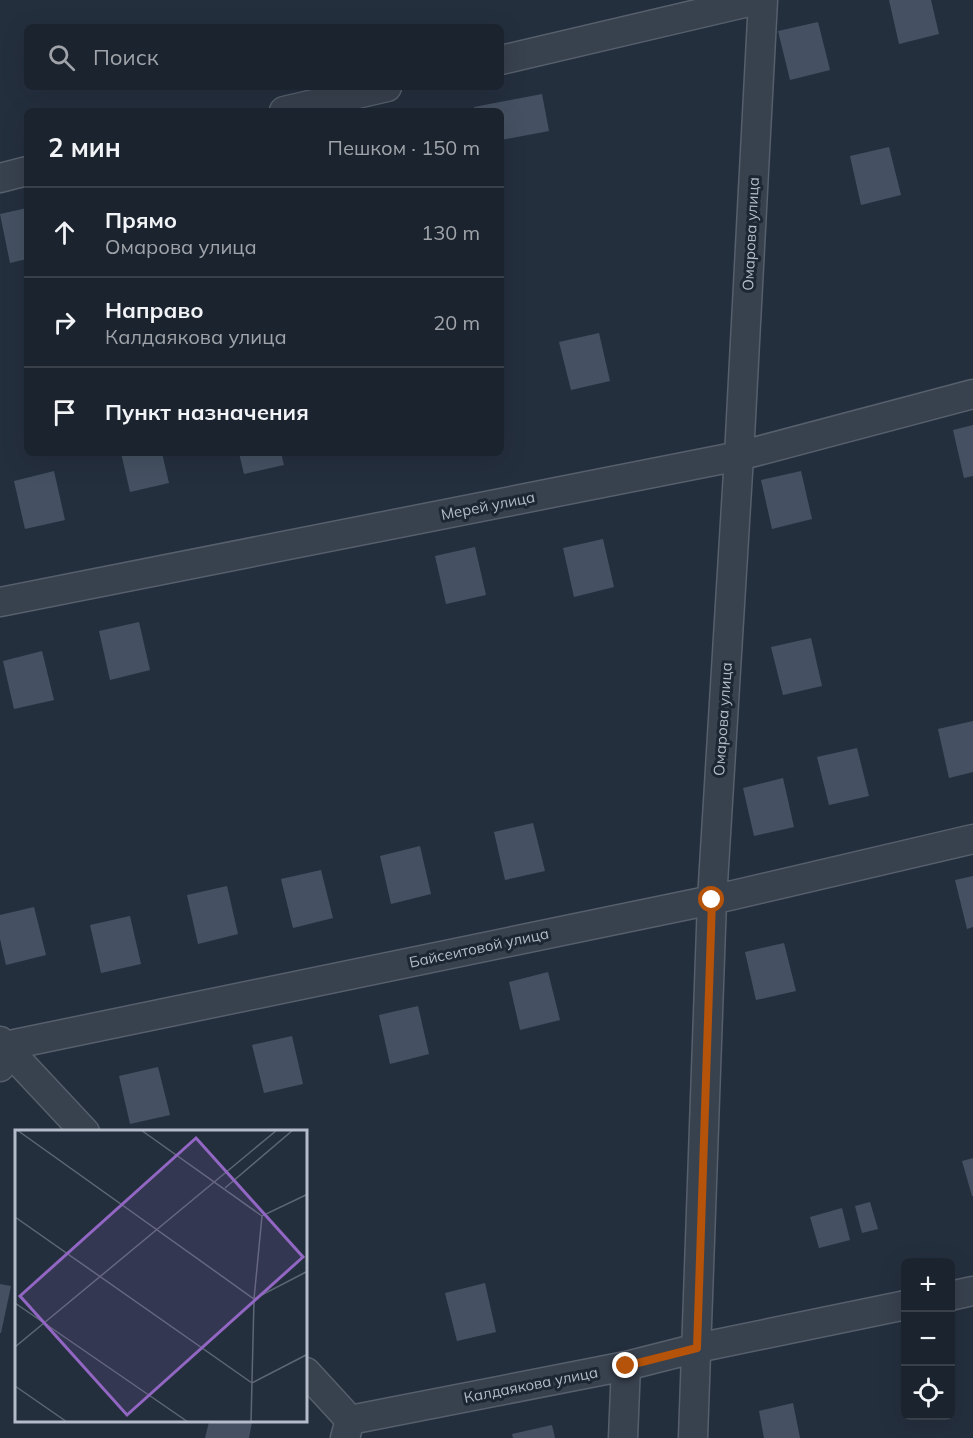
<!DOCTYPE html>
<html lang="ru">
<meta charset="utf-8">
<style>
:root{--surface:#1b232e;--page:#282f3a;--text:#f1f3f6;--muted:#a0a4aa;--line:#39404a}
body{margin:0;font-family:Mulish,sans-serif;background:var(--page);color:var(--text)}
.controls{position:absolute;right:18px;bottom:18px;display:grid;overflow:hidden;border-radius:9px;box-shadow:0 6px 24px #0002}
.controls button{width:54px;height:54px;display:grid;place-items:center;padding:0;border:0;border-bottom:2px solid var(--line);background:var(--surface);color:var(--text);font:30px sans-serif}
.stop{position:absolute;width:18px;height:18px;margin:-14px;border:4px solid #b45309;border-radius:50%;background:#fff}
.stop.end{background:#b45309;border-color:#fff;box-shadow:0 2px 6px #0008}
.list{margin:0;padding:0;list-style:none}
h2{display:flex;justify-content:space-between;align-items:center;height:78px;margin:0;padding:0 24px;font-size:26px}
h2 small{font-size:20px;font-weight:400;color:var(--muted)}
.list li{display:grid;grid-template-columns:39px 1fr auto;gap:18px;align-items:center;box-sizing:border-box;height:90px;padding:0 24px;border-top:2px solid var(--line)}
.list b{display:block;font-size:22px;white-space:nowrap}
.list p{margin:0;font-size:20px;white-space:nowrap;color:var(--muted)}
.list em{font-size:20px;font-style:normal;color:var(--muted)}
.icon{flex:none;width:33px;height:33px;fill:none;stroke:currentColor;stroke-width:2;stroke-linecap:round;stroke-linejoin:round}
.map{position:relative;flex:none;width:973px;height:1438px;overflow:hidden}
.search{position:absolute;background:var(--surface);box-shadow:0 6px 24px #0002;left:24px;top:24px;width:480px;height:66px;display:flex;align-items:center;gap:15px;box-sizing:border-box;padding:0 21px;border-radius:9px;color:var(--muted);font-size:22px}
.panel{position:absolute;background:var(--surface);box-shadow:0 6px 24px #0002;left:24px;top:108px;width:480px;height:348px;border-radius:9px}
.map>svg:first-child{display:block}
.building{fill:#455162}
.lines{fill:none;stroke-linecap:round;stroke-linejoin:round}
.minor-casing{stroke:#565f6c;stroke-width:31}
.minor{stroke:#38414e;stroke-width:28}
.route{stroke:#b45309;stroke-width:8}
.labels{text-anchor:middle;stroke-width:6;stroke-linejoin:round;paint-order:stroke}
.street-label{font-size:15px;fill:#b4bcc9;stroke:#1d2633}
.inset-road{fill:none;stroke:#5e6776;stroke-width:1.5}
.view{fill:#9266c3;fill-opacity:0.15;stroke:#9266c3;stroke-width:3}
.inset-edge{fill:none;stroke:#b4bcc9;stroke-width:3}
</style>
<div class="map">
<svg width="973" height="1438" viewBox="0 0 973 1438">
<rect width="100%" height="100%" fill="#242f3e"/>
<path class="building" d="M889,0H931L939,34L899,44Z
M818,22L830,70L790,80L778,31Z
M542,94L549,131L501,140V111H475L474,107Z
M889,147L901,195L861,205L850,156Z
M27,208V259L10,263L0,214Z
M599,333L610,381L571,390L559,342Z
M973,425V476L964,478L953,430Z
M121,453H162L169,483L130,492Z
M239,453H281L284,465L244,474Z
M54,471L65,520L25,529L14,481Z
M801,471L812,519L772,529L761,480Z
M603,539L614,587L574,597L563,548Z
M475,547L486,595L446,604L435,556Z
M139,622L150,670L110,680L99,631Z
M811,638L822,686L783,695L771,647Z
M42,651L54,700L14,709L3,661Z
M973,721V772L949,778L938,729Z
M857,748L869,796L829,805L817,757Z
M783,778L794,827L754,836L743,788Z
M533,823L545,871L505,880L494,832Z
M420,846L431,894L391,904L380,856Z
M321,870L333,918L293,928L281,879Z
M973,876V927L967,929L955,880Z
M227,886L238,934L198,944L187,895Z
M34,907L46,955L6,965L0,939V915Z
M130,916L141,964L101,973L90,925Z
M784,943L796,991L756,1000L745,952Z
M548,972L560,1020L520,1030L509,982Z
M418,1006L429,1054L390,1064L379,1015Z
M292,1036L303,1084L264,1093L252,1045Z
M158,1067L170,1115L130,1124L119,1076Z
M973,1158V1196H972L962,1161Z
M870,1202L878,1229L862,1233L855,1206Z
M842,1208L850,1240L819,1248L810,1217Z
M485,1283L496,1332L457,1341L445,1293Z
M0,1284L11,1286L1,1333H0Z
M793,1403L800,1438H764L759,1411Z
M209,1422H252L249,1438H205Z
M552,1425L555,1438H513L512,1434Z"/>
<g class="lines">
<g class="minor-casing">
<path id="minor" d="M501,60L757,0
M284,111L387,87
M0,178L27,171
M0,602L739,456L973,394
M0,1041L85,1132
M0,1067L5,1046L712,900L973,839
M950,1296L973,1291
M306,1372L350,1420
M345,1438L350,1420L626,1366L697,1348L906,1305
M623,1438L626,1366
M693,1438L712,900L739,456L763,0"/>
</g>
<use href="#minor" class="minor"/>
</g>
<g class="lines">
<path class="route" d="M626,1366L697,1348L712,900"/>
</g>
<g class="labels">
<g class="street-label">
<text transform="translate(751 234) rotate(-87)" y="5">Омарова улица</text>
<text transform="translate(488 506) rotate(-11)" y="5">Мерей улица</text>
<text transform="translate(723 719) rotate(-86)" y="5">Омарова улица</text>
<text transform="translate(479 948) rotate(-12)" y="5">Байсеитовой улица</text>
<text transform="translate(531 1385) rotate(-11)" y="5">Калдаякова улица</text>
</g>
</g>
<g transform="translate(15 1130)">
<rect width="292" height="292" fill="#242f3e"/>
<path class="inset-road" d="M2,0L239,169L293,141M126,0L247,86L293,64M210,58L278,0M0,87L237,253L293,224M0,173L173,292M0,217L262,0M0,256L52,292M236,292L239,169L247,86"/>
<path class="view" d="M181,8L288,127L112,285L5,166Z"/>
<rect width="292" height="292" class="inset-edge"/>
</g>
</svg>
<div class="controls">
<button>+</button>
<button>−</button>
<button><svg class="icon" aria-label="locate" viewBox="0 0 24 24"><circle cx="12" cy="12" r="6"/><path d="M12 2v4M12 18v4M2 12h4M18 12h4"/></svg></button>
</div>
<div class="stop" style="left:712px;top:900px"></div>
<div class="stop end" style="left:626px;top:1366px"></div>
<div class="search"><svg class="icon" aria-label="search" viewBox="0 0 24 24"><circle cx="10" cy="10" r="6"/><path d="M15 15l6 6"/></svg>Поиск</div>
<section class="panel">
<h2>2 мин<small>Пешком · 150 m</small></h2>
<ul class="list">
<li><svg class="icon" aria-label="ahead" viewBox="0 0 24 24"><path d="M12 20V5M6 11l6-6 6 6"/></svg><div><b>Прямо</b><p>Омарова улица</p></div><em>130 m</em></li>
<li><svg class="icon" aria-label="right" viewBox="0 0 24 24"><path d="M7 20v-9h11M14 6l5 5-5 5"/></svg><div><b>Направо</b><p>Калдаякова улица</p></div><em>20 m</em></li>
<li><svg class="icon" aria-label="arrive" viewBox="0 0 24 24"><path d="M6 21V4h12l-3 4 3 4H6"/></svg><div><b>Пункт назначения</b></div></li>
</ul>
</section>
</div>
